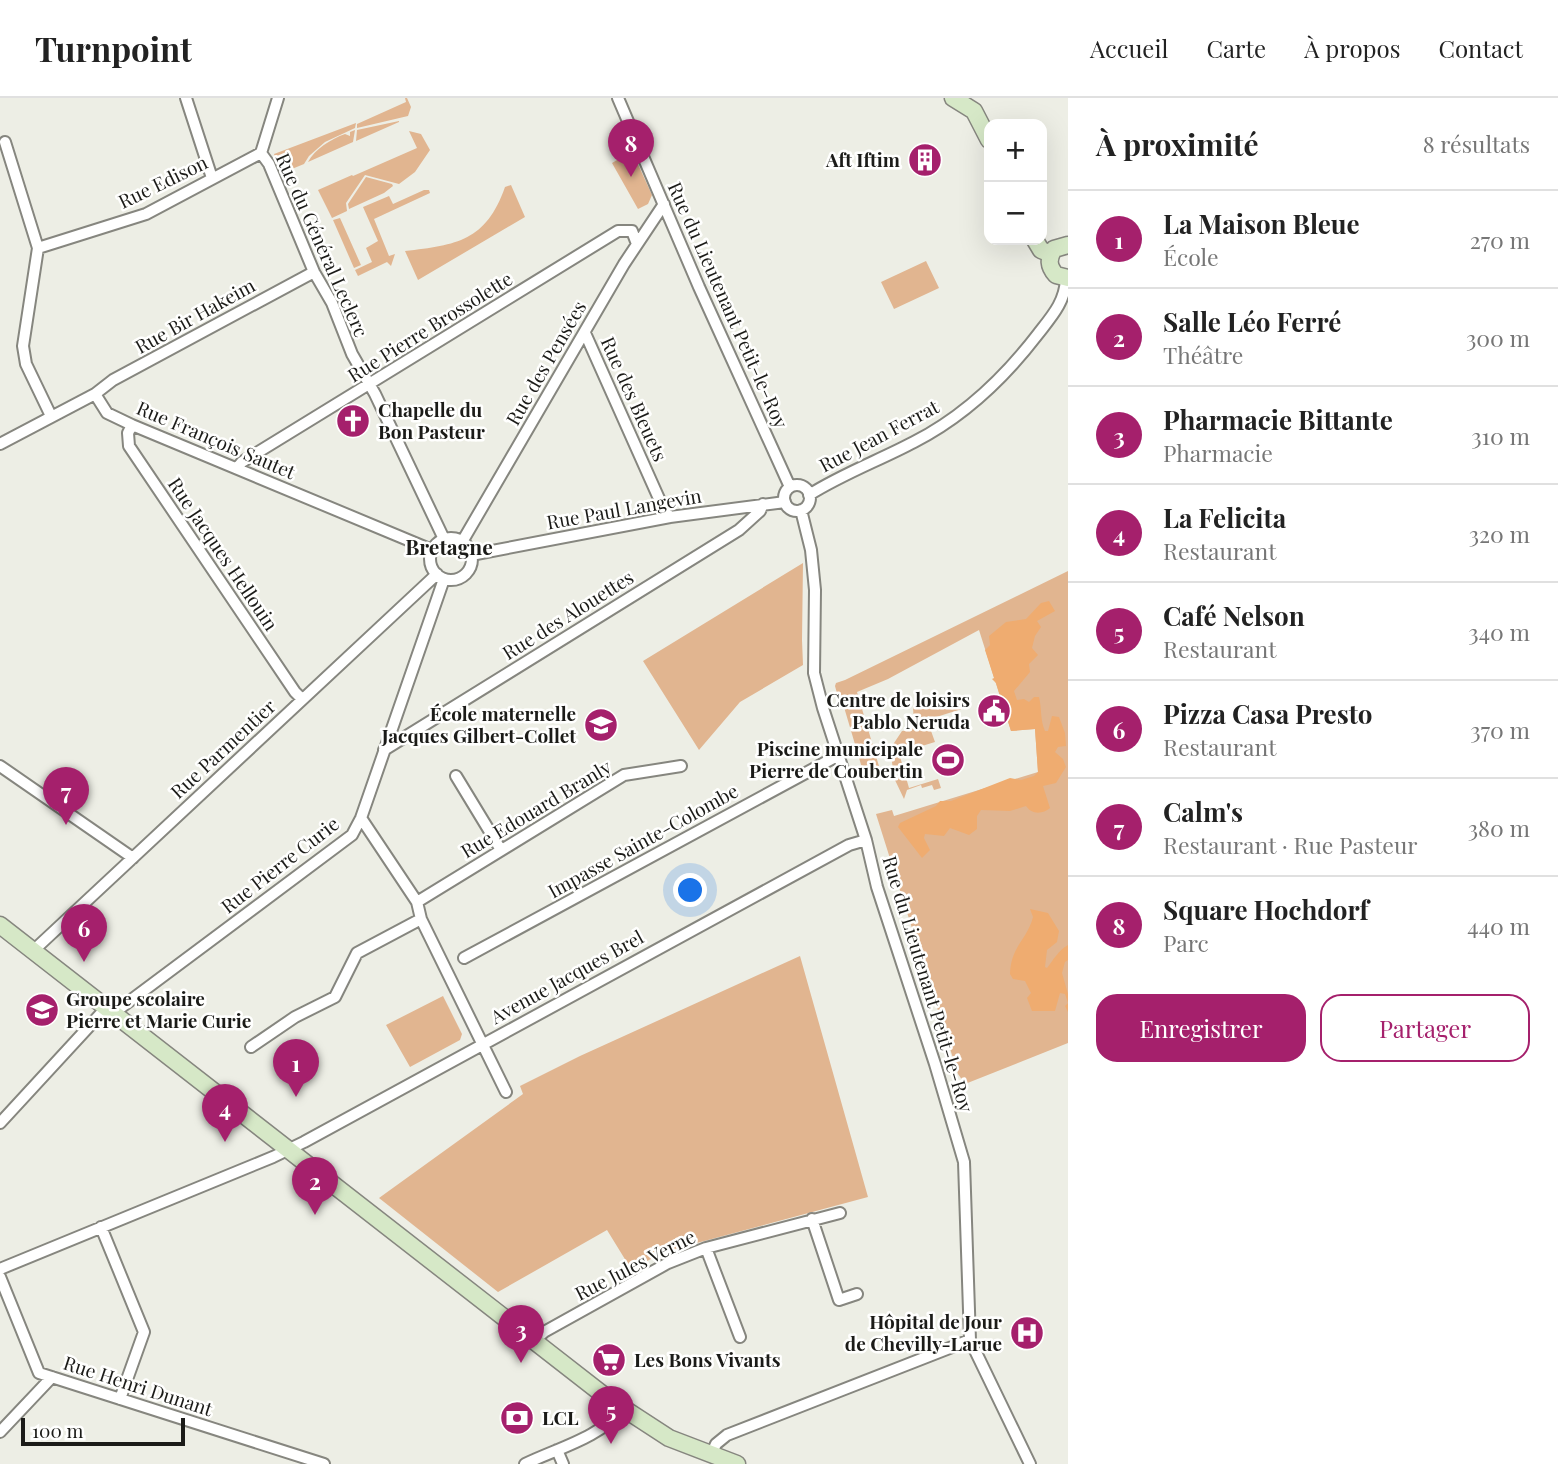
<!DOCTYPE html>
<html lang="fr">
<meta charset="utf-8">
<style>
:root{--surface:#fff;--page:#f2f2f2;--text:#222;--muted:#767676;--line:#e0e0e0;--accent:#a5206c}
body{margin:0;font-family:"Playfair Display",serif;background:var(--page);color:var(--text)}
.controls{position:absolute;right:21px;top:21px;display:grid;overflow:hidden;border-radius:14px;box-shadow:0 7px 28px #0002}
.controls button{width:63px;height:63px;display:grid;place-items:center;padding:0;border:0;border-bottom:2px solid var(--line);background:var(--surface);color:var(--text);font:35px sans-serif}
.scale{position:absolute;left:21px;bottom:18px;width:164px;box-sizing:border-box;padding-left:7px;border:4px solid #1b1b18;border-top:0;font-size:19px;line-height:24px;white-space:nowrap;color:#1b1b18;-webkit-text-stroke:5px #fffffe;paint-order:stroke}
.you{position:absolute;left:691px;top:793px;width:24px;height:24px;margin:-18px;border:5px solid #fff;border-radius:50%;background:#1a73e8;box-shadow:0 0 0 10px #1a73e833}
.badge{display:grid;place-items:center;width:46px;height:46px;border-radius:50%;background:var(--accent);color:#fff;font-size:23px;font-weight:700}
.pin{position:absolute;translate:-50% -58px;filter:drop-shadow(0 2px 4px #0008)}
.pin::after{content:'';position:absolute;top:37px;width:24px;height:21px;background:inherit;clip-path:polygon(0 0,100% 0,50% 100%)}
.list{margin:0;padding:0;list-style:none}
h2{display:flex;justify-content:space-between;align-items:center;height:91px;margin:0;padding:0 28px;font-size:30px}
h2 small{font-size:23px;font-weight:400;color:var(--muted)}
.list li{display:grid;grid-template-columns:46px 1fr auto;gap:21px;align-items:center;box-sizing:border-box;height:98px;padding:0 28px;border-top:2px solid var(--line)}
.list b{display:block;font-size:26px;white-space:nowrap}
.list p{margin:0;font-size:23px;white-space:nowrap;color:var(--muted)}
.list em{font-size:23px;font-style:normal;color:var(--muted)}
.actions{display:flex;gap:14px;padding:21px 28px}
.actions a{flex:1;padding:16px 0;border:2px solid var(--accent);border-radius:21px;text-align:center;font-size:24px;color:var(--accent)}
.actions .main{background:var(--accent);color:#fff}
.map{position:relative;flex:none;width:1068px;height:1366px;overflow:hidden}
header{display:flex;align-items:center;gap:42px;box-sizing:border-box;height:98px;padding:0 35px;background:var(--surface);border-bottom:2px solid var(--line)}
header strong{font-size:33px}
nav{display:flex;gap:38px;margin-inline-start:auto;font-size:24px}
main{display:flex}
aside{flex:1;background:var(--surface)}
.map>svg:first-child{display:block}
.green{fill:#e1b590}
.forest{fill:#efac70}
.lines{fill:none;stroke-linecap:round;stroke-linejoin:round}
.street-casing{stroke:#86867f;stroke-width:14}
.secondary-casing{stroke:#86867f;stroke-width:19}
.street{stroke:#fff;stroke-width:10}
.secondary{stroke:#d6e8c7;stroke-width:16}
.labels{text-anchor:middle;stroke-width:5;stroke-linejoin:round;paint-order:stroke}
.poi-label{font-size:19px;font-weight:bold;fill:#1b1b18;stroke:#fffffe;text-anchor:end}
.street-label{font-size:19px;fill:#1b1b18;stroke:#fffffe}
.neighbourhood-label{font-size:21px;font-weight:bold;fill:#1b1b18;stroke:#fffffe}
</style>
<header>
<strong>Turnpoint</strong>
<nav><a>Accueil</a><a>Carte</a><a>À propos</a><a>Contact</a></nav>
</header>
<main>
<div class="map">
<svg width="1068" height="1366" viewBox="0 0 1068 1366">
<rect width="100%" height="100%" fill="#edeee5"/>
<path class="green" d="M405,0H407L411,9L408,18L357,30V26L406,4Z
M399,23V24L356,43L357,32Z
M356,25L355,30L325,44L309,58L304,66L287,73L279,70L274,56Z
M355,32L353,44L308,64C315,51 331,41 345,36L350,38V34Z
M409,33L421,36L430,52L415,74L399,86L365,77L346,105L347,113L332,120L318,92L352,77L353,78L417,50Z
M632,53L652,97L648,106L638,111L612,65Z
M366,79L392,86L393,88L384,95L349,111L348,106Z
M511,87L525,119L418,182L405,153C457,147 486,143 505,89Z
M424,92H429L430,95L374,121L389,158L395,156L391,168L387,164L358,178L355,172L372,164L366,150L378,143L363,109L389,98L393,106Z
M340,120L361,167L354,170L333,122Z
M926,163L939,190L894,211L881,184Z
M803,465L802,542L803,567L740,604L699,652L643,563Z
M1068,473V945L965,986L958,976L876,716L892,712L894,718L1038,674L1035,631L1011,633L979,532L888,581L857,594L881,675L865,680L841,599H838L835,588L836,585L845,582Z
M944,606H966L968,609L930,621L929,618L926,619L935,644L899,655L903,669L893,671L890,651L902,633L910,632L914,626L913,609Z
M905,676L909,690L938,681L941,690L934,692L932,687L922,690L921,687L907,692L904,701L894,680Z
M800,858L868,1099L667,1153L631,1171L607,1132L498,1194L379,1100L523,996L520,988L580,958Z
M443,898L462,936L460,942L410,969L386,927Z"/>
<path class="forest" d="M1049,503L1055,513L1037,523L1041,529L1035,538L1032,550L1038,557L1029,566L1030,574L1014,593L1017,602L1024,601L1029,604L1034,599H1039C1042,611 1040,622 1045,633H1048L1052,618L1059,619L1065,635L1066,648L1058,649L1055,654L1063,661L1066,669L1056,685L1043,688L1050,710C1043,716 1032,717 1026,708L1010,713L981,712L977,718V731L969,737L950,730L944,738L925,736L924,740L930,752L922,760L898,729L900,725L936,708L940,703H951L1010,680L1021,682L1034,678L1038,674L1035,631L1011,633L996,585L992,581L994,580L985,552L990,547L989,538L1006,524L1026,521L1041,505Z
M1030,811L1048,815L1059,833L1057,844L1047,852L1045,869L1047,870C1054,861 1058,853 1068,847V862L1065,864L1062,875L1068,896V914L1065,908L1068,905L1065,896L1060,895L1055,913H1032L1027,900L1031,895L1025,883L1013,881L1010,876C1011,848 1027,842 1033,819Z"/>
<g class="lines">
<g class="street-casing">
<path id="street" d="M186,0L212,80
M618,0L699,189L790,389
M5,44L38,150L23,248L26,266L51,318
M261,55L269,66L314,174L332,205L352,256L375,296L444,441
M261,55L278,0
M38,150L146,116L261,55
M585,235L665,414L670,419
M95,296L107,315L132,327L432,452
M132,327L128,335L129,348L295,594L302,601
M0,346L95,296L113,282L314,174
M237,370L242,364L618,133H632L637,146
M784 400a13 13 0 1 1 26 0a13 13 0 1 1-26 0Z
M809,397C842,376 880,362 914,344C963,319 1005,279 1038,236C1052,218 1065,204 1066,181
M801,412L811,452L815,492L814,575L823,610L866,742L877,789L935,966L964,1064L970,1242L1030,1366
M430 461a21 21 0 1 1 42 0a21 21 0 1 1-42 0Z
M462,444L624,166L664,106
M471,457L670,419L785,404
M384,652L739,432L760,413L763,406
M0,668L133,760
M456,678L501,752
M361,720L417,804L421,821L506,994
M417,804L624,677L681,668
M34,852L437,476
M464,860L839,657
M115,914L352,737L361,720L444,481
M251,949L295,919L335,899L357,855L421,821
M0,1025L107,909
M812,1121L839,1202L857,1196
M101,1129L144,1234L120,1301
M706,1150L740,1239
M0,1171L273,1059L304,1044L849,747L866,742
M0,1179L39,1275L324,1366
M534,1243L544,1234L668,1165L706,1150L840,1115
M0,1334L52,1279
M557,1352L563,1366
M711,1357L716,1346L727,1337L970,1242
M525,1366C558,1350 599,1340 623,1311"/>
</g>
<g class="secondary-casing">
<path id="secondary" d="M953,0L974,13L989,42
M1035,142L1041,152L1051,156
M1068,147L1054,151C1048,161 1048,168 1056,177L1068,180
M0,827L606,1299L669,1340L737,1366"/>
</g>
<use href="#street" class="street"/>
<use href="#secondary" class="secondary"/>
</g>
<defs>
<g id="building-disc" transform="scale(1.75)"><circle r="9.5" fill="#a5206c" stroke="#fffffe"/><path d="M-4-6H4V6H1V3H-1V6H-4ZM-2.5-4.3h1.7v1.8h-1.7ZM.8-4.3h1.7v1.8H.8ZM-2.5-1h1.7V.8h-1.7ZM.8-1h1.7V.8H.8Z" fill="#fff"/></g>
<g id="church-disc" transform="scale(1.75)"><circle r="9.5" fill="#a5206c" stroke="#fffffe"/><path d="M-1.2-6h2.4v3.5h3.3v2.4h-3.3V6h-2.4V-.1h-3.3v-2.4h3.3Z" fill="#fff"/></g>
<g id="civic-disc" transform="scale(1.75)"><circle r="9.5" fill="#a5206c" stroke="#fffffe"/><path d="M-.6-6.5H3V-4.5H.6V-3L4-1V1h2V6H-6V1h2V-1L-.6-3ZM-1.2 2.5V6h2.4V2.5Z" fill="#fff"/></g>
<g id="school-disc" transform="scale(1.75)"><circle r="9.5" fill="#a5206c" stroke="#fffffe"/><path d="M0-5L7-2L0 1L-7-2ZM-4 1L0 2.5L4 1V4Q0 6-4 4Z" fill="#fff"/></g>
<g id="stadium-disc" transform="scale(1.75)"><circle r="9.5" fill="#a5206c" stroke="#fffffe"/><path d="M0-5a6.5 5 0 1 0 0 10a6.5 5 0 1 0 0-10ZM-3.5-1.8h7v3.6h-7Z" fill="#fff"/></g>
<g id="hospital-disc" transform="scale(1.75)"><circle r="9.5" fill="#a5206c" stroke="#fffffe"/><path d="M-5-5h3v3.5h4V-5h3V5h-3V1.5h-4V5h-3Z" fill="#fff"/></g>
<g id="supermarket-disc" transform="scale(1.75)"><circle r="9.5" fill="#a5206c" stroke="#fffffe"/><path d="M-6-5.5h2.5l.6 2H6L4.5 2H-2.5L-4.4-4H-6ZM-1.5 3.2a1.3 1.3 0 1 0 .1 0ZM3 3.2a1.3 1.3 0 1 0 .1 0Z" fill="#fff"/></g>
<g id="bank-disc" transform="scale(1.75)"><circle r="9.5" fill="#a5206c" stroke="#fffffe"/><path d="M-6-4H6V4H-6ZM0-2.3a2.3 2.3 0 1 0 0 4.6a2.3 2.3 0 1 0 0-4.6Z" fill="#fff"/></g>
</defs>
<g fill-rule="evenodd">
<use href="#building-disc" x="925" y="62"/>
<use href="#church-disc" x="353" y="323"/>
<use href="#civic-disc" x="994" y="613"/>
<use href="#school-disc" x="601" y="627"/>
<use href="#stadium-disc" x="948" y="662"/>
<use href="#school-disc" x="42" y="912"/>
<use href="#hospital-disc" x="1027" y="1235"/>
<use href="#supermarket-disc" x="609" y="1262"/>
<use href="#bank-disc" x="517" y="1320"/>
</g>
<g class="labels">
<g class="poi-label">
<text x="900" y="69">Aft Iftim</text>
<text x="378" y="319" text-anchor="start">Chapelle du<tspan x="378" dy="22">Bon Pasteur</tspan></text>
<text x="970" y="609">Centre de loisirs<tspan x="970" dy="22">Pablo Neruda</tspan></text>
<text x="576" y="623">École maternelle<tspan x="576" dy="22">Jacques Gilbert-Collet</tspan></text>
<text x="923" y="658">Piscine municipale<tspan x="923" dy="22">Pierre de Coubertin</tspan></text>
<text x="66" y="908" text-anchor="start">Groupe scolaire<tspan x="66" dy="22">Pierre et Marie Curie</tspan></text>
<text x="1002" y="1231">Hôpital de Jour<tspan x="1002" dy="22">de Chevilly-Larue</tspan></text>
<text x="634" y="1269" text-anchor="start">Les Bons Vivants</text>
<text x="542" y="1327" text-anchor="start">LCL</text>
</g>
<g class="street-label">
<text transform="translate(163 84) rotate(-26)" y="7">Rue Edison</text>
<text transform="translate(322 147) rotate(66)" y="7">Rue du Général Leclerc</text>
<text transform="translate(728 207) rotate(66)" y="7">Rue du Lieutenant Petit-le-Roy</text>
<text transform="translate(195 218) rotate(-29)" y="7">Rue Bir Hakeim</text>
<text transform="translate(430 229) rotate(-32)" y="7">Rue Pierre Brossolette</text>
<text transform="translate(546 265) rotate(-60)" y="7">Rue des Pensées</text>
<text transform="translate(634 301) rotate(66)" y="7">Rue des Bleuets</text>
<text transform="translate(879 338) rotate(-28)" y="7">Rue Jean Ferrat</text>
<text transform="translate(216 342) rotate(23)" y="7">Rue François Sautet</text>
<text transform="translate(624 411) rotate(-10)" y="7">Rue Paul Langevin</text>
<text transform="translate(223 456) rotate(56)" y="7">Rue Jacques Hellouin</text>
<text transform="translate(568 517) rotate(-32)" y="7">Rue des Alouettes</text>
<text transform="translate(223 651) rotate(-43)" y="7">Rue Parmentier</text>
<text transform="translate(536 711) rotate(-31)" y="7">Rue Edouard Branly</text>
<text transform="translate(643 743) rotate(-29)" y="7">Impasse Sainte-Colombe</text>
<text transform="translate(280 767) rotate(-38)" y="7">Rue Pierre Curie</text>
<text transform="translate(567 879) rotate(-29)" y="7">Avenue Jacques Brel</text>
<text transform="translate(928 886) rotate(73)" y="7">Rue du Lieutenant Petit-le-Roy</text>
<text transform="translate(635 1167) rotate(-27)" y="7">Rue Jules Verne</text>
<text transform="translate(138 1288) rotate(18)" y="7">Rue Henri Dunant</text>
</g>
<g class="neighbourhood-label">
<text x="449" y="457">Bretagne</text>
</g>
</g>
</svg>
<div class="controls">
<button>+</button>
<button>−</button>
</div>
<div class="scale">100 m</div>
<div class="you"></div>
<div class="pin badge" style="left:296px;top:999px">1</div>
<div class="pin badge" style="left:315px;top:1117px">2</div>
<div class="pin badge" style="left:521px;top:1265px">3</div>
<div class="pin badge" style="left:225px;top:1044px">4</div>
<div class="pin badge" style="left:611px;top:1346px">5</div>
<div class="pin badge" style="left:84px;top:864px">6</div>
<div class="pin badge" style="left:66px;top:727px">7</div>
<div class="pin badge" style="left:631px;top:79px">8</div>
</div>
<aside>
<h2>À proximité<small>8 résultats</small></h2>
<ul class="list">
<li><span class="badge">1</span><div><b>La Maison Bleue</b><p>École</p></div><em>270 m</em></li>
<li><span class="badge">2</span><div><b>Salle Léo Ferré</b><p>Théâtre</p></div><em>300 m</em></li>
<li><span class="badge">3</span><div><b>Pharmacie Bittante</b><p>Pharmacie</p></div><em>310 m</em></li>
<li><span class="badge">4</span><div><b>La Felicita</b><p>Restaurant</p></div><em>320 m</em></li>
<li><span class="badge">5</span><div><b>Café Nelson</b><p>Restaurant</p></div><em>340 m</em></li>
<li><span class="badge">6</span><div><b>Pizza Casa Presto</b><p>Restaurant</p></div><em>370 m</em></li>
<li><span class="badge">7</span><div><b>Calm's</b><p>Restaurant · Rue Pasteur</p></div><em>380 m</em></li>
<li><span class="badge">8</span><div><b>Square Hochdorf</b><p>Parc</p></div><em>440 m</em></li>
</ul>
<div class="actions"><a class="main">Enregistrer</a><a>Partager</a></div>
</aside>
</main>
